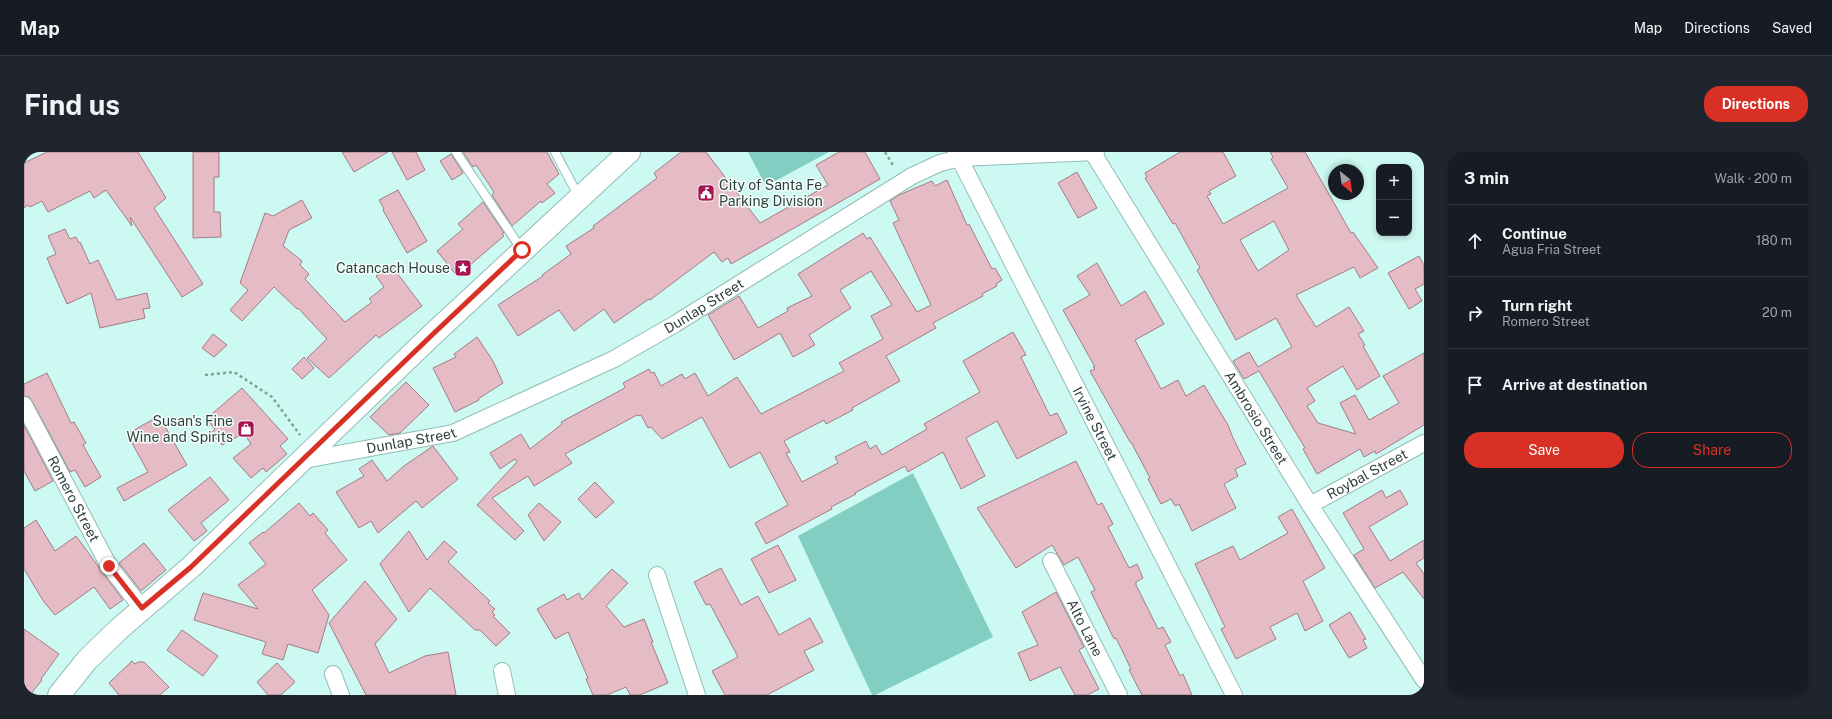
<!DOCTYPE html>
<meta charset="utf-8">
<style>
:root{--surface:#171b24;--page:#20242c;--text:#f1f3f6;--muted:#9ea1a6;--line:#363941;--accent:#d93025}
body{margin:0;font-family:"Public Sans",sans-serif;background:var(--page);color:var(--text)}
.controls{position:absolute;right:12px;top:12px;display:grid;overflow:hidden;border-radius:8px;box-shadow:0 2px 6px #0003}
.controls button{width:36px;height:36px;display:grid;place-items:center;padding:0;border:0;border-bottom:1px solid var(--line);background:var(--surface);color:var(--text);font:20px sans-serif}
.compass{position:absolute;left:1304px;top:12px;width:36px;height:36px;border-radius:50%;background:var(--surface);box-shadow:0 2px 6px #0003;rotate:151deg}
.stop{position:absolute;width:12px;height:12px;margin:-9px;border:3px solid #d93025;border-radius:50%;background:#fff}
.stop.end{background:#d93025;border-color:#fff;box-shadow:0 1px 4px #0008}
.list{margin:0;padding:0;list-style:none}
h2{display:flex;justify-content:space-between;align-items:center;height:52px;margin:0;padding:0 16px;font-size:17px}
h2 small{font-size:13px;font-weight:400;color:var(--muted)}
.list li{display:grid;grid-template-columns:26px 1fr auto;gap:12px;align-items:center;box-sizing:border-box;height:72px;padding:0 16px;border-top:1px solid var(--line)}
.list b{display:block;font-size:15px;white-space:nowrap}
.list p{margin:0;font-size:13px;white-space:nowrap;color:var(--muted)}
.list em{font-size:13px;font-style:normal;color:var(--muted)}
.actions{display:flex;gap:8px;padding:12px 16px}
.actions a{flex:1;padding:9px 0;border:1px solid var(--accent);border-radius:16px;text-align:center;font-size:14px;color:var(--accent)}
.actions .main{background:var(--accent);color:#fff}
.icon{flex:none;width:22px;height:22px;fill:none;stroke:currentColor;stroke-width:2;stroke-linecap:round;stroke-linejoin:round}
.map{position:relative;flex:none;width:1400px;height:543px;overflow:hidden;border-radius:16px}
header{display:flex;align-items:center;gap:24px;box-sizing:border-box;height:56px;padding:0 20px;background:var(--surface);border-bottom:1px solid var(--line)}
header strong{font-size:19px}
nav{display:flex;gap:22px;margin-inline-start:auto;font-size:14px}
.intro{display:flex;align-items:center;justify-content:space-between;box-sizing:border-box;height:96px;padding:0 24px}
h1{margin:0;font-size:28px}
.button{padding:10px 18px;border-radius:16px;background:var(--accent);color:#fff;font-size:14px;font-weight:700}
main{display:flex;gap:24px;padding:0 24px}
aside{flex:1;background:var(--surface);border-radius:16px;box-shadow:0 2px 6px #0003}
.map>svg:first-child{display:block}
.green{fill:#83cec2}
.building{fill:#e5bcc5;stroke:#a27c85;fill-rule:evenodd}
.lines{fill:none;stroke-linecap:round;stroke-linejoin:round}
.lane-casing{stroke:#92bdb6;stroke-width:10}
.street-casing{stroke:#92bdb6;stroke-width:18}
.secondary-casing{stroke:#92bdb6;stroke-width:24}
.path{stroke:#81a19b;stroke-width:2.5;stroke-dasharray:3 3;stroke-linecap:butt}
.lane{stroke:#fff;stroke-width:8}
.street{stroke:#fff;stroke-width:16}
.secondary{stroke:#fff;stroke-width:22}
.route{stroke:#d93025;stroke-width:5}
.labels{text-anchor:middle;stroke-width:3;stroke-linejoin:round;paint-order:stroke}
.poi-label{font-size:14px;fill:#2f413e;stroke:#f5fefc;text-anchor:end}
.street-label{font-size:14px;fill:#2f413e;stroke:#f5fefc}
</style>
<header>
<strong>Map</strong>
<nav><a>Map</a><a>Directions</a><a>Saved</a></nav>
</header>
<div class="intro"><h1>Find us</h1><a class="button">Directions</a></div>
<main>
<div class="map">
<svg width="1400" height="543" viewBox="0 0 1400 543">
<rect width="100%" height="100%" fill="#ccf9f1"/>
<path class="green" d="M724,0H805L742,34Z
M889,321L969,485L851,543H848L774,384Z"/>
<path class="building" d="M23,0H114L142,46L130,56L179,132L158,145L106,65L108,74L82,38L70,46L66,39L24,60L18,49L6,55L4,53L0,56V11Z
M169,0H195V25H190V60H196L197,85L169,86Z
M318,0H364L330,20Z
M368,0H392L401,18L383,28Z
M439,0H523L535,22L523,32L531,41L518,51L517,49L488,74L468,43L470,40L452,13L449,15Z
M657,0H682L736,71L804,33L792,13L815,0H841L856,27L707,112L704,106L698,110L690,100L626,148L625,147L590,171L580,157L550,179L535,158L494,184L474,153L519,124L518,123L547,102L542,94L570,76L569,74L633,26L630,21Z
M1156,0H1199L1212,24L1185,39L1187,42L1183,44L1199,72L1264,36L1247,7L1249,5L1246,0H1281L1327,81L1329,80L1354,116L1336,126L1330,115L1272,143L1292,175L1325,155L1340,179L1334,182L1341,193L1339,194L1356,224L1333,238L1319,214L1283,236L1291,249L1283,254L1294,271L1332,282L1316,251L1331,243L1345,268L1375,251L1359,224L1400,201V273L1352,302L1351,299L1340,305L1336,297L1293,322L1279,297L1281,296L1235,219L1220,227L1209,209L1225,200L1234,215L1268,195L1252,166L1212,188L1173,118L1176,116L1151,71L1149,72L1121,26L1123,25L1121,21ZM1250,69L1265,98L1234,119L1216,88Z
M427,2L439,21L428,28L416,9Z
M1053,20L1073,56L1054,66L1034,31Z
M923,28L943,73L945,72L968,117L971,116L978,128L972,132L973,134L958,142L959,144L909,171L912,176L862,204L876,229L828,256L829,258L802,272L800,268L760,289L766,300L762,301L778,330L814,311L811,305L842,289L846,297L852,293L858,303L903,277L900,272L956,240L939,209L989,180L1002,203L997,205L1026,264L1033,261L1043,281L993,307L973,269L942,286L961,324L937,337L919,300L884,320L881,314L831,341L832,342L807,355L808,357L742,392L731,371L764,353L736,300L706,316L678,265L638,287L627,275L624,276L617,263L614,264L613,263L541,302L548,311L510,334L504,324L468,346L500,379L491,388L453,353L493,310L491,307L476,317L466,301L497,282L506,297L538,272L537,270L599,237L601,235L599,231L625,217L627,221L630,220L637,234L658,222L661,227L671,221L684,244L713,225L737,262L820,219L815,211L859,187L847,164L868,153L847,119L816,138L827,156L785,183L791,193L769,205L756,181L710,208L684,163L715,144L734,176L764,159L763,156L788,144L774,122L839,81L843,87L846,85L893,160L907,153L869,71L875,68L866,49L875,43L908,29L911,34Z
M374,38L403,89L383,101L359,58L360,57L355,48Z
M278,48L288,66L265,78L259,94L278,109L276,113L285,122L281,127L321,170L348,150L345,147L360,135L352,124L367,113L398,154L355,186L352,183L305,226L283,206L303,187L274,156L273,157L250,135L218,169L206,158L224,138L216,131L241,61L249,64Z
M459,50L480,81L478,82L480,84L433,124L413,99L439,77L434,72Z
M41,77L46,87L52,85L55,91L56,90L66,112L74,108L93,148L123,141L126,156L119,157L121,166L76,176L67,141L43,152L23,106L32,102L24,84Z
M1395,104L1400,113V132L1391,137L1398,149L1385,157L1364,121Z
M1073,111L1097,154L1121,139L1140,172L1111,188L1137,237L1154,228L1162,244L1180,233L1204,273L1209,286L1222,312L1211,317L1214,324L1200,332L1212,356L1168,379L1155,352L1151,354L1147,347L1137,352L1124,327L1126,326L1107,290H1106L1066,219L1071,217L1069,215H1071L1039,158L1066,143L1053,124Z
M189,182L203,193L190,205L178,196Z
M453,185L469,209L479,231L454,247L455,248L431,260L409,216L432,205L430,202Z
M280,205L290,216L278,227L268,217Z
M23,221L47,271L50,270L62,291L59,293L77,325L61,335L51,318L46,320L8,249L5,245L0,244V232Z
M382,230L405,253L376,281L365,283L346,265Z
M218,236L264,287L256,294L263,302L242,320L239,316L227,326L209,306L227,292L220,281L198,293L187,281L191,277L182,267Z
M135,264L163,313L100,349L93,336L124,320L103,282Z
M0,273L29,329L11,339L0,319Z
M409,294L434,327L398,356L392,349L354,381L347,369L335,376L312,340L340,324L335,317L348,308L363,329L380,314Z
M1052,309L1072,350L1074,353L1078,351L1089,372L1084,375L1105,416L1113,412L1119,426L1112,430V433L1134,477L1139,475L1147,490L1141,493L1156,524L1159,522L1168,543H1118L1105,518L1107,517L1092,486L1090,487L1067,440L1071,438L1054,405L1040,413L1028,393L992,416L953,356Z
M186,325L205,348L177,371L183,379L170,389L144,358Z
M571,330L590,350L572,366L554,347Z
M1358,338L1362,346L1376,338L1384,352L1345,375L1366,409L1400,388V406L1392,411L1400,422V447L1379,420L1351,436L1330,403L1340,397L1319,361Z
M275,351L286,364L289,361L304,378L301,381L323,408L288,438L305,463L294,501L264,492L259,508L238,502L242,490L170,468L179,441L234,457L214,433L242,412L225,391L239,380L240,381Z
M515,351L537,370L520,389L504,363Z
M1268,357L1301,416L1279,429L1299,469L1281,479L1273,461L1246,475L1252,487L1212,507L1197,477L1201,475L1171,412L1209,394L1216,408L1246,391L1264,381L1254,365Z
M12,368L31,399L52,384L99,448L86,457L70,435L31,463L20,450L0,417V376Z
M385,379L403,408L420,389L433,400L424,410L466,449L464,451L471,457L468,460L471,463L469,464L486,481L472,494L456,478H451L406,436L385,460L356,412Z
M120,391L142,418L117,439L95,411Z
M754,393L772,428L745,441L727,407Z
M697,416L717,453L734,444L755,483L786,466L799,490L780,499L790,518L743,543H701L688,519L714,505L686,452L682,453L670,430Z
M588,417L604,431L582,454L600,475L620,467L629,490H627L644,531L616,543H606L602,535L583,543H569L562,527L564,526L544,480L531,487L513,457L540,442L543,448L555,441L558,448Z
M341,429L373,467L351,492L365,521L401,504L424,500L432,543H342L305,471Z
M1032,440L1060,495L1055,498L1075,537L1063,543H1051L1036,515L1006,529L994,501L1014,493L998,460Z
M1326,460L1342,487L1339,488L1343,496L1325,506L1305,473Z
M0,477L35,502L17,527L18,528L6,543H0Z
M158,478L194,504L179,524L143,498Z
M108,509L111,512L114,510H120L145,535L136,543H95L85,531Z
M253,511L271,530L257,543H244L233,530Z"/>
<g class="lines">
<g class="lane-casing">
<path id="lane" d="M432,0L498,98
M531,0L555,45"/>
</g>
<g class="street-casing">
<g id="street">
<path id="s1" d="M932,0L1210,543"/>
<path id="s2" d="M1069,1L1286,353L1400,528"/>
<path id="s3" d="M0,253L85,414L118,456"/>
<path id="s4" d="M280,308L429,281L590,207L651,172L888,24L916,11L936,6L1072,0"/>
<path id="s5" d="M1286,353L1400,291"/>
<path id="s6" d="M1027,409L1095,543"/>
<path d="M633,423L673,543"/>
<path d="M478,519L483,543"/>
<path d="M309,522L317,543"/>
</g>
</g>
<g class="secondary-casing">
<path id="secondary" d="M35,543L63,508L95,477L167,415L408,183L605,0"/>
</g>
<path class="path" d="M861,0L870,15
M181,223L210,220L248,245L276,283"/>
<use href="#lane" class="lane"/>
<use href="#street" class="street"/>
<use href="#secondary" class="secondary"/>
</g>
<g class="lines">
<path class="route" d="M85,414L118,456L167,415L408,183L498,98"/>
</g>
<defs>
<g id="civic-square" transform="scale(0.9)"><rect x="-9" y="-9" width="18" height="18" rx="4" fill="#a61351" stroke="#f5fefc"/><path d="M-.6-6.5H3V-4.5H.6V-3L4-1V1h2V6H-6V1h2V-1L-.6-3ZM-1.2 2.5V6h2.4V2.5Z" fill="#fff"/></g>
<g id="sight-square" transform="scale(0.9)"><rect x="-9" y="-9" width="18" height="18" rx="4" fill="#a61351" stroke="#f5fefc"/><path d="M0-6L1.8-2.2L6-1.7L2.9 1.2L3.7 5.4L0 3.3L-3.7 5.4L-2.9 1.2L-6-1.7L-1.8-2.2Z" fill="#fff"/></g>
<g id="shop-square" transform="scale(0.9)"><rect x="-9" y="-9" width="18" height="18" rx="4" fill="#a61351" stroke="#f5fefc"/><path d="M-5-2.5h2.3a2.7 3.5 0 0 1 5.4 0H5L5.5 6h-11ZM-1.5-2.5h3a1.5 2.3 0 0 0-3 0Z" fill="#fff"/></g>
</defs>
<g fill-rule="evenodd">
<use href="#civic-square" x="682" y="41"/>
<use href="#sight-square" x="439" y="116"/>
<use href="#shop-square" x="222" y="277"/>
</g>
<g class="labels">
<g class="poi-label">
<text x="695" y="38" text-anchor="start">City of Santa Fe<tspan x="695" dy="16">Parking Division</tspan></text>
<text x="426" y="121">Catancach House</text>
<text x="209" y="274">Susan's Fine<tspan x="209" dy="16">Wine and Spirits</tspan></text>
</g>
<g class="street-label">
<text dy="5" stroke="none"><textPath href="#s4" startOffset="433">Dunlap Street</textPath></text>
<text dy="5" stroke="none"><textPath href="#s2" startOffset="311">Ambrosio Street</textPath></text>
<text dy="5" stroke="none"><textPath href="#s1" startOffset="305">Irvine Street</textPath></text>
<text dy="5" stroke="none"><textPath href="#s4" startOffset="109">Dunlap Street</textPath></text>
<text dy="5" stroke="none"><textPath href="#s5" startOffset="65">Roybal Street</textPath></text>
<text dy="5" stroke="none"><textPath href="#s3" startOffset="106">Romero Street</textPath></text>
<text dy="5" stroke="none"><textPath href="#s6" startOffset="75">Alto Lane</textPath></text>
</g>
</g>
</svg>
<div class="controls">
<button>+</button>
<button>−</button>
</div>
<svg class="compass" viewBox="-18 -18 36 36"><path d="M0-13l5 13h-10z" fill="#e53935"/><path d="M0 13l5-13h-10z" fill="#9ea1a6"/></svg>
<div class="stop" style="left:498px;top:98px"></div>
<div class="stop end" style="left:85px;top:414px"></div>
</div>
<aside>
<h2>3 min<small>Walk · 200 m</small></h2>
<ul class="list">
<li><svg class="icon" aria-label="ahead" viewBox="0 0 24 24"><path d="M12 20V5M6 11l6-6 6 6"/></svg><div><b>Continue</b><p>Agua Fria Street</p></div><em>180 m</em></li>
<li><svg class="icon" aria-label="right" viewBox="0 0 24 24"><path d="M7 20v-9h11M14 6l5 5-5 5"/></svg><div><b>Turn right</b><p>Romero Street</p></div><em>20 m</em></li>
<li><svg class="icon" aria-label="arrive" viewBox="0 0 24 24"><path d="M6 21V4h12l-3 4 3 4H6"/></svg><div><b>Arrive at destination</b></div></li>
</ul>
<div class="actions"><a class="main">Save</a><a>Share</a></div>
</aside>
</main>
